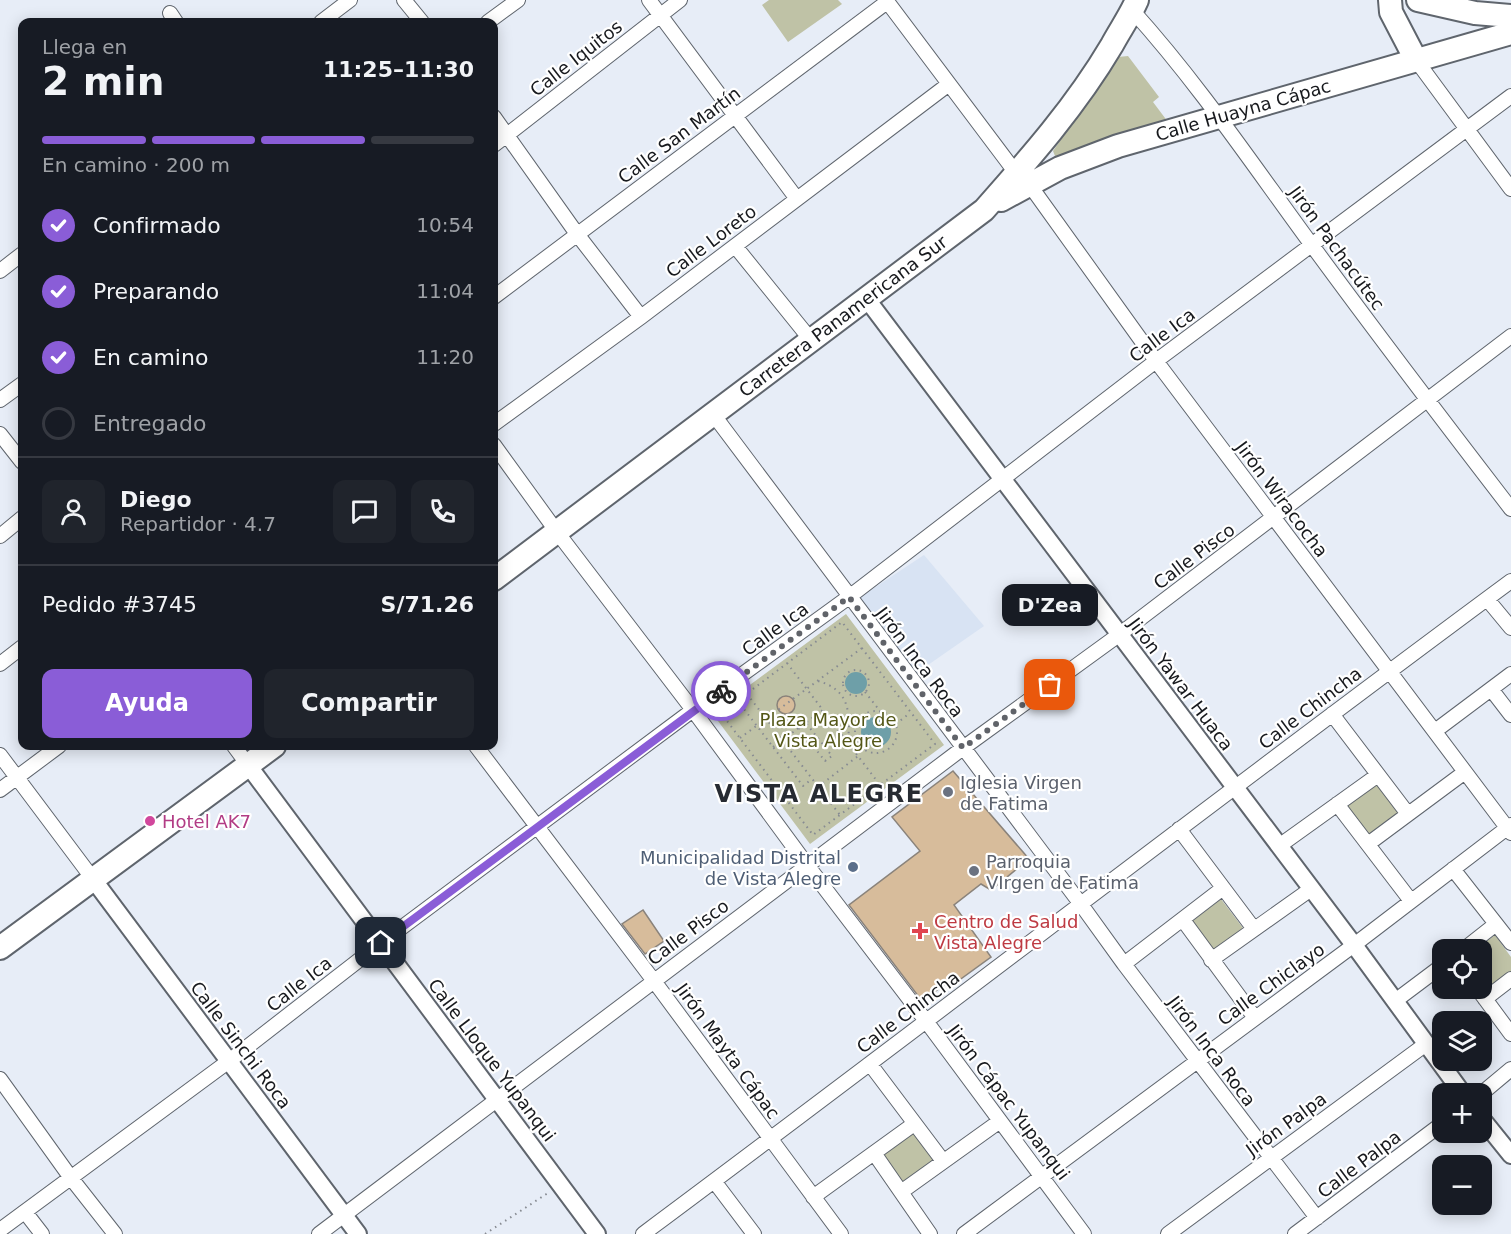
<!DOCTYPE html>
<html lang="es">
<head>
<meta charset="utf-8">
<style>
  :root { --surface:#171b24; --page:#20242c; --text:#f1f3f6; --muted:#9ea1a6; --line:#363941; --accent:#8a5dd7 }
  body { margin:0; font-family:"DejaVu Sans",sans-serif; background:var(--page); color:var(--text); height:100vh; display:flex; flex-direction:column; font-size:22px; white-space:nowrap }
  * { box-sizing:border-box; margin:0 }
  p { font-size:20px; color:var(--muted) }
  .icon { flex:none; width:33px; height:33px; fill:none; stroke:currentColor; stroke-width:2; stroke-linecap:round; stroke-linejoin:round }
  .map { position:relative; flex:1; overflow:hidden }
  .sheet { position:absolute; left:18px; top:18px; width:480px; height:732px; display:flex; flex-direction:column; background:var(--surface); border-radius:12px; box-shadow:0 3px 15px #0003 }
  .sheet>* { flex:none }
  .fabs { position:absolute; left:1432px; top:939px; display:grid; gap:12px }
  .fabs a { display:grid; place-items:center; width:60px; height:60px; border-radius:12px; background:var(--surface); box-shadow:0 3px 15px #0003; font-size:30px }
  .pin { position:absolute; display:grid; place-items:center; width:51px; height:51px; color:#fff; margin:-26px; border-radius:12px; box-shadow:0 3px 9px #0006 }
  .courier { position:absolute; display:grid; place-items:center; width:60px; height:60px; margin:-30px; border:4px solid #8a5dd7; border-radius:50%; background:#fff; color:#222; box-shadow:0 2px 8px #0007 }
  .bubble { position:absolute; height:42px; border-radius:12px; background:var(--surface); box-shadow:0 3px 15px #0003; font-size:20px; font-weight:600; line-height:42px; text-align:center }
  .summary em { font-style:normal; font-weight:600 }
  .summary div { display:flex; flex-direction:column-reverse }
  .summary { display:flex; align-items:center; justify-content:space-between; height:102px; padding:0 24px }
  h1 { font-size:39px; font-weight:600; line-height:45px }
  .bar { display:grid; grid-template-columns:repeat(4,1fr); gap:9px 6px; align-content:center; height:72px; padding:0 24px }
  .bar i { height:8px; border-radius:4px; background:var(--line) }
  .bar .active { background:var(--accent) }
  .bar p { grid-column:span 4 }
  .line { display:flex; align-items:center; gap:15px; padding:0 24px; border-top:2px solid var(--line) }
  .line div { flex:1 }
  .round { display:grid; place-items:center; flex:none; width:63px; height:63px; border-radius:12px; background:var(--page) }
  ol { padding:0 24px; list-style:none }
  li { display:flex; align-items:center; gap:18px; height:66px }
  li p { margin-inline-start:auto }
  li .icon { padding:6px; border-radius:50%; background:var(--accent); color:#fff; stroke-width:4 }
  li:last-child { color:var(--muted) }
  li i { width:33px; height:33px; border:3px solid var(--line); border-radius:50% }
  .button { display:flex; gap:12px; margin-top:auto; padding:12px 24px }
  .button a { flex:1; height:69px; border-radius:12px; background:var(--accent); color:#fff; font-size:24px; font-weight:600; line-height:69px; text-align:center }
  .button a+a { background:var(--page); color:var(--text) }
  .map>svg:first-child { display:block }
</style>
</head>
<body>
<div class="map">
<svg width="1511" height="1234" viewBox="0 0 1511 1234">
  <rect width="100%" height="100%" fill="#e7edf7"/>
  <path fill="#d8e3f3" d="M924 555 984 626 915 674 859 598Z"/>
  <path fill="#bfc2a6" d="M769 0H838L842 4 788 42 762 5Z
    M1128 56 1159 97 1153 102 1168 122 1061 156H1055L1053 151 1118 57Z
    M846 614 944 745 810 844 712 713Z
    M1377 781 1401 813 1367 836 1344 806Z
    M1221 899 1243 928 1213 951 1191 922Z
    M1495 935 1511 957V973L1486 991 1482 987V950H1475Z
    M913 1130 934 1160 903 1183 881 1153Z"/>
  <path fill="#6e9fa8" d="M845 683a11 11 0 1 1 22 0a11 11 0 1 1-22 0Z
    M861 732a15 15 0 1 1 30 0a15 15 0 1 1-30 0Z"/>
  <path fill="#d7bc9b" stroke="#8a837b" stroke-width="1.5" d="M777 705a9 9 0 1 1 18 0a9 9 0 1 1-18 0Z
    M953 771 1029 859 991 890 981 884 954 905 991 957 958 981 955 977 922 1001 849 905 920 851 892 817Z
    M643 910 664 941 645 954 622 924Z"/>
  <g fill="none" stroke-linecap="round" stroke-linejoin="round">
    <g stroke="#5f656d" stroke-width="16">
      <path id="minor" d="M404 0 422 22
        M649 0 797 199
        M886 0 1016 173
        M1132 10C1198 83 1253 165 1311 244 1377 334 1444 422 1511 509
        M170 13 176 22
        M321 22 350 0
        M488 22 518 0
        M1416 60 1511 189
        M494 117 577 234 641 317
        M494 145 680 0
        M1029 184 1156 361 1511 833
        M735 246 811 340
        M0 271 22 254
        M494 297 887 2
        M0 400 22 384
        M713 414 1080 903 1124 964 1317 1218
        M494 424 641 317 949 84
        M0 434 22 462
        M494 445 557 532 693 710 807 865 926 1021 1084 1234
        M0 536 22 518
        M1487 599 1511 628
        M0 664 22 647
        M1491 689 1511 715
        M1332 714 1408 814
        M1435 731 1511 674
        M234 746 248 765
        M476 746 654 981 841 1234
        M0 755 93 879
        M0 790 59 746
        M1337 804 1411 901
        M1179 829 1254 929
        M1368 844 1465 772
        M1279 846 1378 775
        M1453 869 1511 943
        M1183 920 1255 1018
        M1463 950 1496 924
        M1211 960 1311 889
        M1124 964 1223 888
        M1477 988 1511 1034
        M1485 999 1511 979
        M1395 1001 1443 965
        M870 1064 943 1161
        M0 1079 71 1178 115 1234
        M1481 1094 1511 1069
        M874 1153 930 1234
        M714 1181 754 1234
        M901 1192 1000 1121
        M813 1197 914 1124
        M25 1212 42 1234
        M0 1230 229 1061 381 943 693 710 849 597 1156 361 1511 96
        M319 1234 963 748 1120 634 1511 336
        M643 1234C933 1018 1220 796 1511 581
        M964 1234 1354 945 1511 825
        M1168 1234 1426 1044
        M1295 1234 1443 1123"/>
    </g>
    <g stroke="#5f656d" stroke-width="20">
      <path id="tertiary" d="M866 298 1354 945 1463 1094
        M248 765 597 1234
        M93 879 358 1234
        M1482 1119 1511 1155"/>
    </g>
    <g stroke="#5f656d" stroke-width="26">
      <path id="trunk" d="M1390 0 1391 12 1416 60
        M1418 0 1475 13 1511 16
        M1001 200 1060 168 1118 146 1511 33
        M494 579 984 210C1030 158 1076 106 1112 45 1120 30 1130 16 1137 0
        M0 948 274 746"/>
    </g>
    <path stroke="#878b92" stroke-width="2" stroke-dasharray="1.5 4.5" stroke-linecap="butt" d="M787 663 880 785
      M843 683a13 13 0 1 1 26 0a13 13 0 1 1-26 0Z
      M818 681C851 690 850 714 848 743
      M865 692 880 711
      M747 694 840 815
      M737 700 803 786 812 779
      M855 732a21 21 0 1 1 42 0a21 21 0 1 1-42 0Z
      M713 712 721 713 842 622 935 744 813 835 721 713
      M896 724 910 713
      M799 728 825 761 832 756 806 723
      M740 738 862 648
      M773 747 823 710
      M818 787 858 756
      M485 1234 548 1193"/>
    <use href="#minor" stroke="#fff" stroke-width="14"/>
    <use href="#tertiary" stroke="#fff" stroke-width="16"/>
    <use href="#trunk" stroke="#fff" stroke-width="22"/>
  </g>
  <g fill="none" stroke-linecap="round" stroke-linejoin="round">
    <path stroke="#606369" stroke-width="6" stroke-dasharray="0 10.8" d="M721 691 849 597 963 748 1050 685"/>
    <path stroke="#8a5dd7" stroke-width="8" d="M381 943 721 691"/>
  </g>
  <g fill="#6b7280" stroke="#fff" stroke-width="2">
    <circle cx="948" cy="792" r="6"/>
    <circle cx="974" cy="871" r="6"/>
  </g>
  <circle fill="#d1479c" stroke="#fff" stroke-width="2" cx="150" cy="821" r="6"/>
  <circle fill="#5c6f8a" stroke="#fff" stroke-width="2" cx="853" cy="867" r="6"/>
  <path fill="#e0444e" stroke="#fff" stroke-width="2" d="M917 922h6v6h6v6h-6v6h-6v-6h-6v-6h6z"/>
  <g text-anchor="middle" dominant-baseline="central" stroke-width="4.5" stroke-linejoin="round" paint-order="stroke">
    <g font-size="18" fill="#17191d" stroke="#fff">
      <text transform="translate(576 58) rotate(-38)">Calle Iquitos</text>
      <text transform="translate(1243 110) rotate(-16)">Calle Huayna Cápac</text>
      <text transform="translate(679 135) rotate(-37)">Calle San Martín</text>
      <text transform="translate(711 241) rotate(-37)">Calle Loreto</text>
      <text transform="translate(1337 248) rotate(54)">Jirón Pachacútec</text>
      <text transform="translate(843 316) rotate(-37)">Carretera Panamericana Sur</text>
      <text transform="translate(1162 335) rotate(-37)">Calle Ica</text>
      <text transform="translate(1282 499) rotate(53)">Jirón Wiracocha</text>
      <text transform="translate(1194 556) rotate(-37)">Calle Pisco</text>
      <text transform="translate(775 629) rotate(-36)">Calle Ica</text>
      <text transform="translate(920 662) rotate(53)">Jirón Inca Roca</text>
      <text transform="translate(1181 684) rotate(53)">Jirón Yawar Huaca</text>
      <text transform="translate(1310 708) rotate(-37)">Calle Chincha</text>
      <text transform="translate(688 932) rotate(-37)">Calle Pisco</text>
      <text transform="translate(299 984) rotate(-38)">Calle Ica</text>
      <text transform="translate(1271 984) rotate(-36)">Calle Chiclayo</text>
      <text transform="translate(908 1012) rotate(-37)">Calle Chincha</text>
      <text transform="translate(241 1045) rotate(53)">Calle Sinchi Roca</text>
      <text transform="translate(728 1051) rotate(54)">Jirón Mayta Cápac</text>
      <text transform="translate(1212 1051) rotate(53)">Jirón Inca Roca</text>
      <text transform="translate(492 1060) rotate(53)">Calle Lloque Yupanqui</text>
      <text transform="translate(1009 1102) rotate(53)">Jirón Cápac Yupanqui</text>
      <text transform="translate(1286 1124) rotate(-36)">Jirón Palpa</text>
      <text transform="translate(1359 1164) rotate(-37)">Calle Palpa</text>
    </g>
    <g font-size="18" fill="#545717" stroke="#fff">
      <text x="828" y="719">Plaza Mayor de<tspan x="828" dy="21">Vista Alegre</tspan></text>
    </g>
    <g font-size="18" fill="#5b616d" stroke="#fff" text-anchor="start">
      <text x="960" y="782">Iglesia Virgen<tspan x="960" dy="21">de Fatima</tspan></text>
      <text x="986" y="861">Parroquia<tspan x="986" dy="21">VIrgen de Fatima</tspan></text>
    </g>
    <g font-size="18" fill="#b23c85" stroke="#fff" text-anchor="start">
      <text x="162" y="821">Hotel AK7</text>
    </g>
    <g font-size="18" fill="#4e5e75" stroke="#fff" text-anchor="end">
      <text x="841" y="857">Municipalidad Distrital<tspan x="841" dy="21">de Vista Alegre</tspan></text>
    </g>
    <g font-size="18" fill="#be3a42" stroke="#fff" text-anchor="start">
      <text x="934" y="921">Centro de Salud<tspan x="934" dy="21">Vista Alegre</tspan></text>
    </g>
    <g font-size="24" font-weight="bold" letter-spacing="1.5" fill="#272b32" stroke="#fff">
      <text x="819" y="794">VISTA ALEGRE</text>
    </g>
  </g>
</svg>
<div class="fabs">
<a><svg class="icon" aria-label="locate" viewBox="0 0 24 24"><circle cx="12" cy="12" r="6"/><path d="M12 2v4M12 18v4M2 12h4M18 12h4"/></svg></a>
<a><svg class="icon" aria-label="layers" viewBox="0 0 24 24"><path d="M12 4l9 5-9 5-9-5zM3 14l9 5 9-5"/></svg></a>
<a>+</a>
<a>−</a>
</div>
<div class="pin" style="left:1050px;top:685px;background:#ea580c"><svg class="icon" aria-label="bag" viewBox="0 0 24 24"><path d="M5 8h14l-1 12H6zM9 8a3 3 0 0 1 6 0"/></svg></div>
<div class="pin" style="left:381px;top:943px;background:#1f2937"><svg class="icon" aria-label="home" viewBox="0 0 24 24"><path d="M3 11l9-7 9 7M6 9v11h12V9"/></svg></div>
<div class="courier" style="left:721px;top:691px"><svg class="icon" aria-label="bike" viewBox="0 0 24 24"><circle cx="6" cy="16" r="4"/><circle cx="18" cy="16" r="4"/><path d="M6 16l4-8h5l3 8M10 8l3 8H6M13 5h3"/></svg></div>
<div class="bubble" style="left:1002px;top:584px;width:96px">D'Zea</div>
<section class="sheet">
<div class="summary"><div><h1>2 min</h1><p>Llega en</p></div><em>11:25–11:30</em></div>
<div class="bar"><i class="active"></i><i class="active"></i><i class="active"></i><i></i><p>En camino · 200 m</p></div>
<ol>
<li><svg class="icon" aria-label="check" viewBox="0 0 24 24"><path d="M5 12l5 5 9-10"/></svg>Confirmado<p>10:54</p></li>
<li><svg class="icon" aria-label="check" viewBox="0 0 24 24"><path d="M5 12l5 5 9-10"/></svg>Preparando<p>11:04</p></li>
<li><svg class="icon" aria-label="check" viewBox="0 0 24 24"><path d="M5 12l5 5 9-10"/></svg>En camino<p>11:20</p></li>
<li><i></i>Entregado</li>
</ol>
<div class="line" style="height:108px"><a class="round"><svg class="icon" aria-label="person" viewBox="0 0 24 24"><circle cx="12" cy="8" r="4"/><path d="M4 21q1-7 8-7t8 7"/></svg></a><div><b>Diego</b><p>Repartidor · 4.7</p></div><a class="round"><svg class="icon" aria-label="chat" viewBox="0 0 24 24"><path d="M4 5h16v11H9l-5 4z"/></svg></a><a class="round"><svg class="icon" aria-label="phone" viewBox="0 0 24 24"><path d="M5 4h4l2 5-3 2q2 4 5 5l2-3 5 2v4C11 20 4 13 5 4z"/></svg></a></div>
<div class="line" style="height:78px"><div>Pedido #3745</div><b>S/71.26</b></div>
<div class="button"><a>Ayuda</a><a>Compartir</a></div>
</section>
</div>
</body>
</html>
